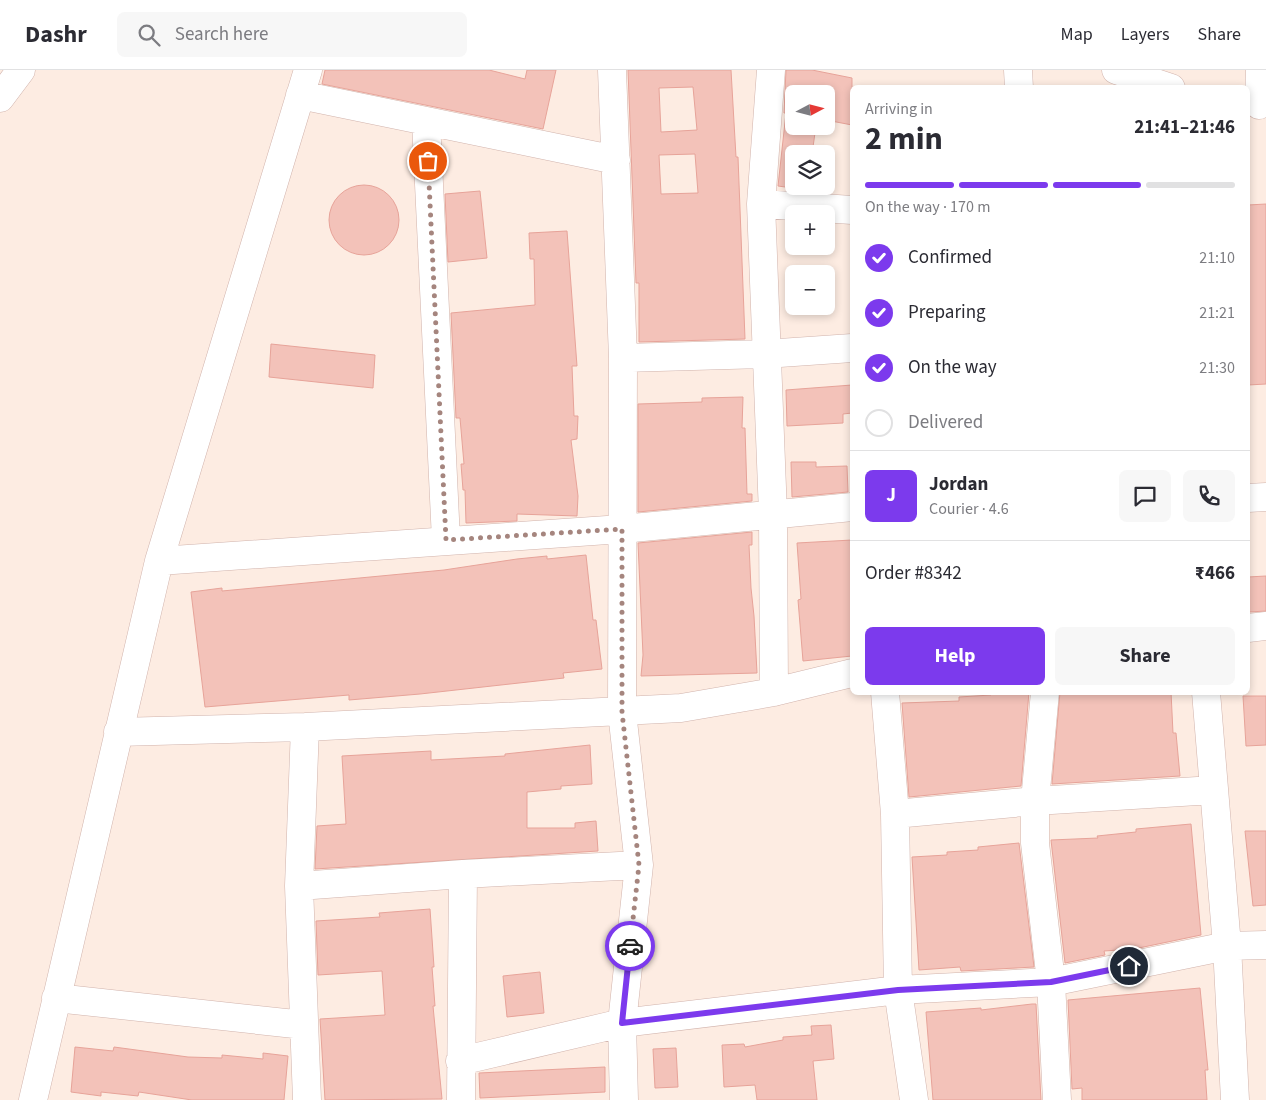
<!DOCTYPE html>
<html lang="en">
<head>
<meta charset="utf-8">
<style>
  :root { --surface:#fff; --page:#f7f7f7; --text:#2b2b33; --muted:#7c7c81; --line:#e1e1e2; --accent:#7c3aed }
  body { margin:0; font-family:"Source Sans 3",sans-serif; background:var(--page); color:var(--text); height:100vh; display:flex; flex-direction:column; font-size:19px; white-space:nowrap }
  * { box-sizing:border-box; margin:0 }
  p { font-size:16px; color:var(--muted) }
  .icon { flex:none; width:28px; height:28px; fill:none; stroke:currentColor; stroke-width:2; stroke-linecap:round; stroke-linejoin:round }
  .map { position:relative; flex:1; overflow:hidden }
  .side { position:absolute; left:850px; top:15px; width:400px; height:610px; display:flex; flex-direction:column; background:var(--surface); border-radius:8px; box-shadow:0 2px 8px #0003 }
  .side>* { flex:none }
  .needle { width:32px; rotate:83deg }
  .controls { position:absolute; left:785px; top:15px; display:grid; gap:10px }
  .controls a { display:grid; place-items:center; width:50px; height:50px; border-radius:8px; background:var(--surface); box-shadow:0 2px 8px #0003; font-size:25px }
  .pin { position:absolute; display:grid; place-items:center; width:42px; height:42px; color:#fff; margin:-21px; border:2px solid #fff; border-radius:50%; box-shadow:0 1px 5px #0007 }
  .courier { position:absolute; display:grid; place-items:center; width:50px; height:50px; margin:-25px; border:4px solid #7c3aed; border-radius:50%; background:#fff; color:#222; box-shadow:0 1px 6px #0007 }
  .summary em { font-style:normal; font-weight:700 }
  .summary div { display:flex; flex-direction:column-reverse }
  .summary { display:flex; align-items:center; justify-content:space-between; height:85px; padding:0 15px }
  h1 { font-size:32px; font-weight:700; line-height:38px }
  .bar { display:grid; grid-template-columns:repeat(4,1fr); gap:8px 5px; align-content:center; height:60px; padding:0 15px }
  .bar i { height:6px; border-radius:4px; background:var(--line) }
  .bar .on { background:var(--accent) }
  .bar p { grid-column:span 4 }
  .line { display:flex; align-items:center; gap:12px; padding:0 15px; border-top:1px solid var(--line) }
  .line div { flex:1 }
  .round { display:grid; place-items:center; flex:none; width:52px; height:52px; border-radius:8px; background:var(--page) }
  ol { padding:0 15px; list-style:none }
  li { display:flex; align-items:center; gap:15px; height:55px }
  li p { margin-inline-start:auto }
  li .icon { padding:5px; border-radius:50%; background:var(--accent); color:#fff; stroke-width:4 }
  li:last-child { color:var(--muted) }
  li i { width:28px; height:28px; border:2px solid var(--line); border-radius:50% }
  .primary-button { display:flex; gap:10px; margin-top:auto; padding:10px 15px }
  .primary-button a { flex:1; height:58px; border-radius:8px; background:var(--accent); color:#fff; font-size:20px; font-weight:700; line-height:58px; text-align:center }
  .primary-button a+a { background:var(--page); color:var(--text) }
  header { display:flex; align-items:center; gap:30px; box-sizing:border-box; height:70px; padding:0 25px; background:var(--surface); border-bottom:1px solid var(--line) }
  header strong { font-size:24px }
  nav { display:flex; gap:28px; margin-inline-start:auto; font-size:18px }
  .search { width:350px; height:45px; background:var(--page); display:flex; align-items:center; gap:12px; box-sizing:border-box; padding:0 18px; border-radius:8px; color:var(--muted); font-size:19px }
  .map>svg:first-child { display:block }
</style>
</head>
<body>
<header>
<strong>Dashr</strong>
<div class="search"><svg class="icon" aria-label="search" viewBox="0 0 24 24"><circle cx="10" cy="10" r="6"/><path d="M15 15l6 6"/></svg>Search here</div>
<nav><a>Map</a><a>Layers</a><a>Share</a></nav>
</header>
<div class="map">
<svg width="1266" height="1030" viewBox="0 0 1266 1030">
  <rect width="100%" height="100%" fill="#fdece2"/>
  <path fill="#f3c2b9" stroke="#e7a399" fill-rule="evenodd" d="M325 0H489L525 9 527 0H556L543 59 322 14Z
    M628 0H731L736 87H738L745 269 639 272V213H636ZM693 17 697 60 661 62 659 18ZM695 84 698 123 661 124 659 85Z
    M786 0H812L852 8V55L826 50V24H794V56H816L812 84H794V116H807V120L778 116 786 43H784Z
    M329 150a35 35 0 1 1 70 0a35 35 0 1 1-70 0Z
    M480 121 487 188 448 192 445 124Z
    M1266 134V314L1248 315V135Z
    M567 161 577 296H572L574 346H578L577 369 571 370 578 426 577 446 517 444V451L466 453 465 420H463L461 394H464L460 348H456L451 243 535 235 534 189H530L529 163Z
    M271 274 375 285 373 318 269 307Z
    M852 315V343L843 344V353L787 356 786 320Z
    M743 327 742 358H745L747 424H752V431L638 442V334L702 332V328Z
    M791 392H816V397L847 396 848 422 792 427Z
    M752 462V475H749L751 518 754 546 757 603 641 606 643 585 638 473Z
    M852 470V586L803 591 798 530 801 529 797 473Z
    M586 485 593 550H596L602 599 563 603 564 608 420 624 349 630V625L205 637 191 522 222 518V521L444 500 517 489 547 486V489Z
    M1266 506V541L1249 542 1248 507Z
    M991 622H1029L1021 716 909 727 902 633 959 631V627L991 625Z
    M1060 622H1171L1173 663H1176L1180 706 1052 714Z
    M1243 626H1266V675L1246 676Z
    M590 675 592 714 561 716V719L527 722V758H575V753L596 751 598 781 315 799 317 756 346 754 342 686 431 681V690L505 686V684Z
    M1191 754 1201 865 1134 879 1104 881 1105 885 1065 893 1051 770 1098 768 1097 766 1136 762V759Z
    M1245 761H1266V835L1253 836Z
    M1019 773 1034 897 961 901 960 897 919 900 912 787 947 785V782L978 780V777Z
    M430 839 434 897H432L435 936H433L442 1029 325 1030 320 949 385 945 382 901 318 905 316 851 380 847 379 843Z
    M540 902 544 943 507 947 503 906Z
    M1200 918 1208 1000H1205L1207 1030H1082V1018L1072 1019 1068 930Z
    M1032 934H1036L1041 1030H933L926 942 981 938V940Z
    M831 955 834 989 813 991 817 1030H757L755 1015 724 1017 722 975 744 974 745 977 783 970V967L812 965 811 956Z
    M75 977 113 981 114 977 188 987 222 988V985L263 989V983L288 986 284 1030H192L139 1022 138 1026 101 1022V1026L71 1022Z
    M676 978 678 1017 655 1018 653 979Z
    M605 997V1022L480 1028 479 1003Z"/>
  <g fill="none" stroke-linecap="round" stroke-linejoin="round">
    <g stroke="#d1b3ac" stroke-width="29">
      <path id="minor" d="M612 0 623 288 622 642 639 795 622 953 624 1030
        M771 0 761 134 773 444 774 622
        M1018 0 1019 18
        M1116 0 1171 18
        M300 25 616 90
        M0 28 21 0
        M1259 35 1260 0
        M426 51 446 470
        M761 134 852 140
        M623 288 765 284 852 278
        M1248 428 1266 427
        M159 491 622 459 852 437
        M1248 558 1266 556
        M885 622 895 744 898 920 914 1030
        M1045 622 1035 731V773L1051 912 1057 1030
        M1206 622 1227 876 1235 1030
        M305 657 299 816 307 1030
        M118 662 305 657 681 638 774 622 852 603
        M895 744 1035 731 1214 720
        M299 816 463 804 639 795
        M56 928 304 955
        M460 991 622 953 898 920 1051 912 1227 876 1266 875
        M33 1030 159 491 308 0
        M461 1030 463 804"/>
    </g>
    <use href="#minor" stroke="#fff" stroke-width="28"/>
  </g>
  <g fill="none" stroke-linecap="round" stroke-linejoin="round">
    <path stroke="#a5857e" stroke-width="5" stroke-dasharray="0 9" d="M428 91 446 470 622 459V642L639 795 630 876"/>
    <path stroke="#7c3aed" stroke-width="6" d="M630 876 622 953 898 920 1051 912 1129 896"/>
  </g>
</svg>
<div class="controls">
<a><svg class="needle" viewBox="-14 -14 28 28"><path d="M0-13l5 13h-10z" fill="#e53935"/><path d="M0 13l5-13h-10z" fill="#7c7c81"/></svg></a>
<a><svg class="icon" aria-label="layers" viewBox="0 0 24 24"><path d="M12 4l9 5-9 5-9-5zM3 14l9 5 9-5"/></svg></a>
<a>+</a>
<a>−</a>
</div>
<div class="pin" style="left:428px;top:91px;background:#ea580c"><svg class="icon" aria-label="bag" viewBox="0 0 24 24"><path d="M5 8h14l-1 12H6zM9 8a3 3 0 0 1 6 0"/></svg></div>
<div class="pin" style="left:1129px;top:896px;background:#1f2937"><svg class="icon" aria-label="home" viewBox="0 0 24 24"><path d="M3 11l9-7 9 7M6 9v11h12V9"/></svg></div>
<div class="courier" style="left:630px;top:876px"><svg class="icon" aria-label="car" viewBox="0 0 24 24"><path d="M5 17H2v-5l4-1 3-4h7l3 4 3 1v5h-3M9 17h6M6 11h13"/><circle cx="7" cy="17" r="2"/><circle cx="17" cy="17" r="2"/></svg></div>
<section class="side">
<div class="summary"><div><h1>2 min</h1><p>Arriving in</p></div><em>21:41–21:46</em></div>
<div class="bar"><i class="on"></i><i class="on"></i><i class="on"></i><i></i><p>On the way · 170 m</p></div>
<ol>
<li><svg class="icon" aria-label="check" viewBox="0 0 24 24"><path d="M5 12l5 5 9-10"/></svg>Confirmed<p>21:10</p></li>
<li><svg class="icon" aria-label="check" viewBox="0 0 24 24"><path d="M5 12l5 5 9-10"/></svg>Preparing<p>21:21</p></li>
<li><svg class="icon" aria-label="check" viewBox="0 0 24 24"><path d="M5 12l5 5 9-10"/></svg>On the way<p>21:30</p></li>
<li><i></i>Delivered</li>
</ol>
<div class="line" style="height:90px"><b class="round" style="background:var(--accent);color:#fff">J</b><div><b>Jordan</b><p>Courier · 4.6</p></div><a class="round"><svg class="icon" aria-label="chat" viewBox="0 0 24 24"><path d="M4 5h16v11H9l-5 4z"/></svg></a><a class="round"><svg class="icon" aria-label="phone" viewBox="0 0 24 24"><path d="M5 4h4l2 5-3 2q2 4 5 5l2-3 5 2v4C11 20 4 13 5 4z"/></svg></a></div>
<div class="line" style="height:65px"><div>Order #8342</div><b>₹466</b></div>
<div class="primary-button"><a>Help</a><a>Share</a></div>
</section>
</div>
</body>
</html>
